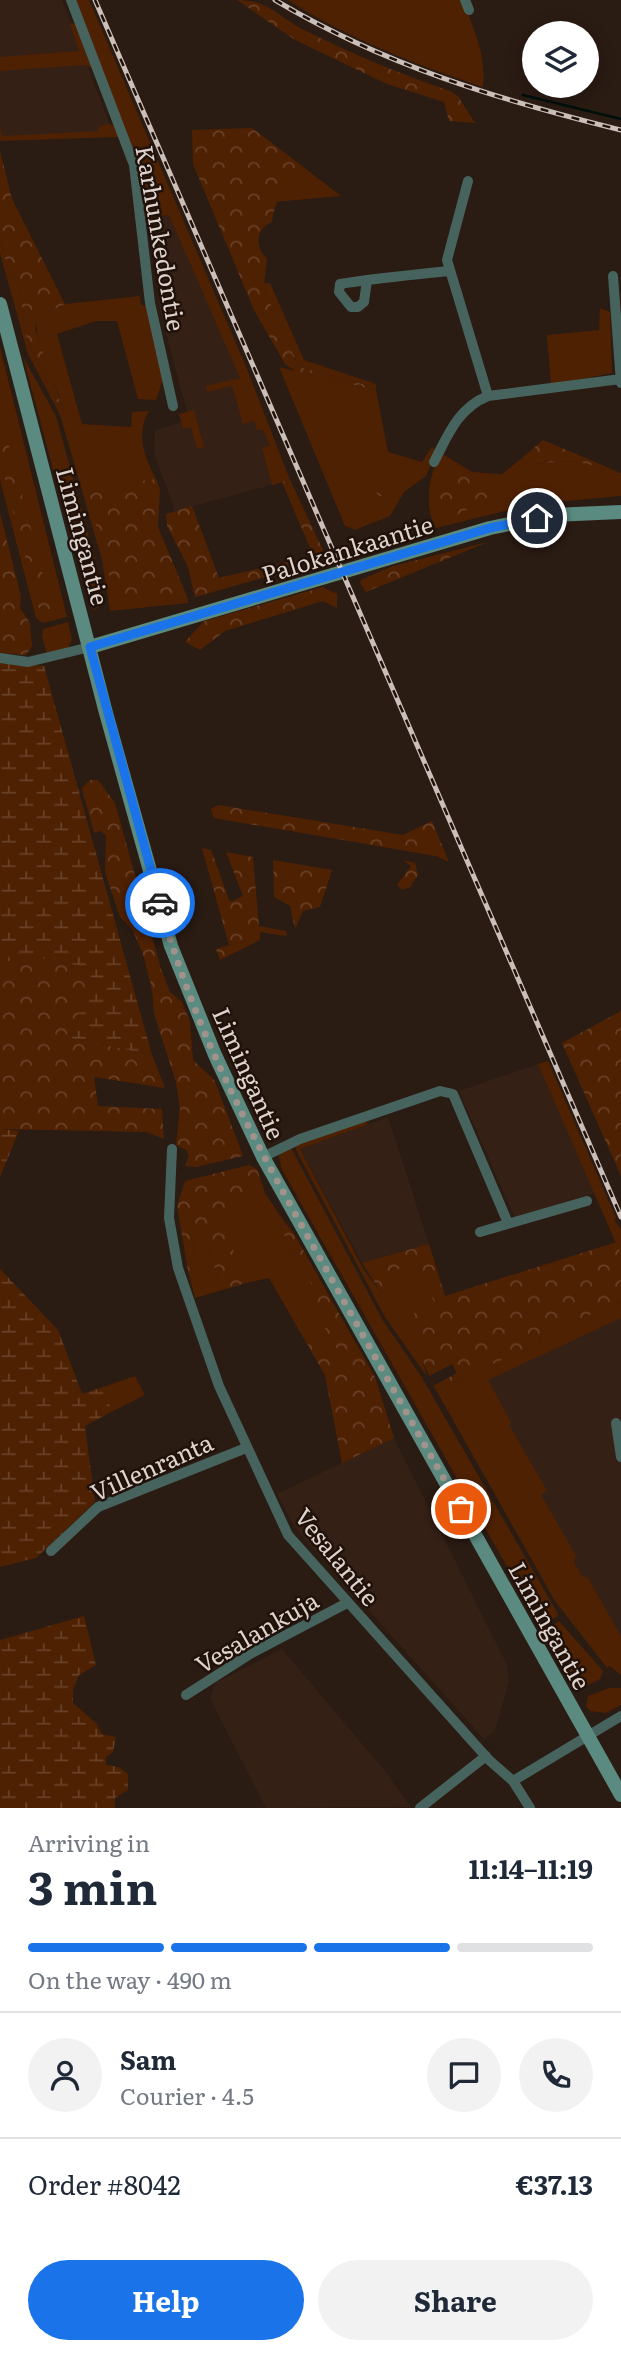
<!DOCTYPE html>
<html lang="en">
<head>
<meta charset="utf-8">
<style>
  :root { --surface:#fff; --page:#f2f2f3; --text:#1f2937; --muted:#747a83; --line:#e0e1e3; --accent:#1a73e8 }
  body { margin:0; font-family:Literata,serif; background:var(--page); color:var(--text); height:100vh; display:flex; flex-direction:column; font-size:26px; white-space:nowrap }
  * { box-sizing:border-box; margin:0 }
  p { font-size:23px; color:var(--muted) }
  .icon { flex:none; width:38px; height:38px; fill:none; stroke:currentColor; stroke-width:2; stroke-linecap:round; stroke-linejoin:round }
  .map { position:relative; height:1808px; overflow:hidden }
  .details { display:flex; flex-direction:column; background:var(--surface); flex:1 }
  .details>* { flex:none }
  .fabs { position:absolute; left:522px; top:21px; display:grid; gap:14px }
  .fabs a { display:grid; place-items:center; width:77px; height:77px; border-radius:50%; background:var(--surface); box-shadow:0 4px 18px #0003; font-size:35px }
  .pin { position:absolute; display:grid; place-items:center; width:60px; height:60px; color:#fff; margin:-30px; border:4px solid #fff; border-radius:50%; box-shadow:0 2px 7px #0007 }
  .courier { position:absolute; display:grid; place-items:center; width:70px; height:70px; margin:-35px; border:5px solid #1a73e8; border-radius:50%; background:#fff; color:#222; box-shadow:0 2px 9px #0007 }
  .summary em { font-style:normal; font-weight:700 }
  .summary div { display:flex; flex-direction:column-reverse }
  .summary { display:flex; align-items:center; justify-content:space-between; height:119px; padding:0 28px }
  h1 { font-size:46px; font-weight:700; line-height:52px }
  .bar { display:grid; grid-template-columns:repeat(4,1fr); gap:10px 7px; align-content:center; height:84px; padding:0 28px }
  .bar i { height:9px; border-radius:5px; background:var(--line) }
  .bar .selected { background:var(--accent) }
  .bar p { grid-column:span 4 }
  .line { display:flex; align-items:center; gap:18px; padding:0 28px; border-top:2px solid var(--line) }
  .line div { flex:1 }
  .round { display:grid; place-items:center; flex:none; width:74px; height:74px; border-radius:37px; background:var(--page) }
  .button { display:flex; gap:14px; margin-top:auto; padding:14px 28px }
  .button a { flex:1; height:80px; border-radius:42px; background:var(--accent); color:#fff; font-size:28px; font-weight:700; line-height:80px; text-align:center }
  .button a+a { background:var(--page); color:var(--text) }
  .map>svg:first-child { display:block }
</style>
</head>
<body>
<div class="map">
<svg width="621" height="1808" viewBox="0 0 621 1808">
  <defs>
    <pattern id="forest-crowns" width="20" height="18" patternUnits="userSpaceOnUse" patternTransform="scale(1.75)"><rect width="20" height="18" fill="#4f2103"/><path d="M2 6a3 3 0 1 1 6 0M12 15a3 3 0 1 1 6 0" fill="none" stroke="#684027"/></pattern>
    <pattern id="wetland-marsh" width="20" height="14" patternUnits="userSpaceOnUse" patternTransform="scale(1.75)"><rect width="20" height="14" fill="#4f2103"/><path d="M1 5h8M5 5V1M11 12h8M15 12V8" fill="none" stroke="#684027"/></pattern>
  </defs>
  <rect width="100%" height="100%" fill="#2a1b13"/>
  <path fill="#352015" d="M0 0H62L114 135 0 141Z
    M169 215 286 481 175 511 154 453 155 430 189 420 160 310 149 218Z
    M538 1064 595 1193 515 1218 459 1091Z
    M388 1117 429 1244 362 1263 300 1149Z
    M621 1308V1648L461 1382Z
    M394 1438 507 1665 509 1681 495 1731 484 1739 296 1529 277 1494Z
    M282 1649 385 1771 411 1807 266 1808 210 1699 215 1683Z"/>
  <path fill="#4f2103" d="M76 0H89L247 369 290 480 272 485 262 448 270 445 263 430H257L254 421 243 424 232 386 207 392 206 386 240 378 169 215 145 218 138 163Z
    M288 0H463C473 28 487 56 483 87 415 64 349 39 288 0Z
    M72 23 76 25 92 68 85 65 0 71V57L79 51 70 24Z
    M108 124 116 126 118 137 0 141V127L2 136 99 131V126Z
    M302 166 341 196 274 202 283 191 304 177Z
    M0 239 8 270 19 283 26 338 65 419C61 390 32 343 37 317L65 304 140 296 141 305 146 306 163 379 156 400 138 399 117 321H96L57 334 82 424 131 427 132 412 149 411C135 434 145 458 156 479L86 489 164 601 188 599V603L110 611 102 560 60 415 28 354 0 253Z
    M270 283 304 360 376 384 366 385 299 367 264 289Z
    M600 308 610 312 612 373 551 385 547 335 599 330Z
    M0 347 67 617 43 623 36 618 0 480Z
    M23 357 56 416 95 559 86 560 83 545H79L63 506Z
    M279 367 376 390 388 452 422 462 432 447 437 451 426 476 404 492 390 516 355 530 345 526Z
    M194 410 204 447 197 449 191 427 183 429 179 414Z
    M441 453 472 472 502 474 522 458 529 464 574 461 621 473V496L533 504 436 528C423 506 429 474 441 453Z
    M96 564 103 604 94 610 85 568Z
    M68 622 72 639 68 649 47 654 42 636 43 629Z
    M548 1061 616 1218 614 1220 621 1229V1255L538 1064Z
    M364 1121 369 1124 300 1149 364 1270 382 1294 397 1270 421 1260 420 1276 436 1303 421 1357 427 1377 385 1317 296 1150 295 1145Z
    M291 1148 382 1319 421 1376 558 1614 557 1617 545 1622 541 1606 537 1608 513 1577 281 1168 279 1155Z
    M265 1193 286 1224 279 1226 314 1289 327 1331 362 1381 359 1387 319 1346 307 1344 269 1278 246 1283 223 1226 229 1212Z
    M199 1234 207 1244 222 1290 195 1298 188 1271 192 1274C198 1259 188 1250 199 1234Z
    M621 1302V1318L488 1380 511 1422 509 1425 547 1491 541 1495 576 1556 574 1563 582 1576 588 1578 621 1636V1675L610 1666 607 1668 555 1601 436 1390 539 1343 540 1335Z
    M135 1376 145 1395 113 1411 103 1395V1387Z
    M559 1621 603 1671 600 1679 584 1687 573 1683 549 1628Z
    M609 1688H621V1705L606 1713 590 1711 586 1706 588 1696Z"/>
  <path fill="url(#forest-crowns)" d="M237 0C270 0 277 17 304 30 352 54 400 74 450 91L458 96 475 123 449 121 444 102 387 84 295 40Z
    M252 128 302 166 305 177C284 190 275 197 272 222 255 229 255 247 267 259L264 283H270L264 289 299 367 366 385 376 384V390L295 371 285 364 254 310 193 164 192 130Z
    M0 151 12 199 65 304 37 317 35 329 69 427 26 338 19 283 8 270 0 239Z
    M543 440 621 473 574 461 529 464 522 458Z
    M0 442 9 445 52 609 42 611 38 607 0 460Z
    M463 470 473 483H498L496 492 463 512 440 522 435 494 456 472Z
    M156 479 160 489 158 527 188 599 164 601 115 597 86 488Z
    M290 480 323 550 316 562 282 482Z
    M391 483 398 490 387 497 379 496 372 488Z
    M192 506 219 578 295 560 299 564 298 568 195 597 188 567 167 526 166 514Z
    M0 513 21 596 20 608 30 623 32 646 26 655 0 653Z
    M488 542 366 592 360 583 361 580 393 566Z
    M323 587 337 594V608L323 601 225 631 200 650 185 642 204 621Z
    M90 780H98L115 803 161 969 170 992 182 1002 190 1022 193 1060 215 1081 243 1156 196 1167 185 1166 189 1156 186 1150 176 1145 180 1109 176 1082 154 1014 152 990 143 954 132 929 120 917 105 872 106 836 101 831 94 833 82 788Z
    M218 805 403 835 432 821 449 862 436 856 214 818 211 809Z
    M202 848 211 850 230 902 243 896 226 852 253 857 259 926 286 931 287 936 260 932V940L220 960 216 949 229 945Z
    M273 860 332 870 320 907 303 911 295 929 290 906 274 897Z
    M403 860 415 863 418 875 410 887 402 890 397 885 411 866Z
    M31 956 90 968 91 981 71 1038 152 1055 165 1088 94 1077 98 1106 162 1109 164 1139 147 1132 0 1129V963Z
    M621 1011V1176L562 1043Z
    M249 1165 257 1169 265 1193 229 1213 224 1226 246 1283 222 1290 207 1244 199 1235C187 1250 199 1259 192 1274L188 1271 177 1206 185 1181Z
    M286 1224 293 1232 375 1377 394 1438 342 1463 325 1375 307 1344 319 1346 359 1387 362 1381 335 1346 310 1301 314 1289 279 1226Z
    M617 1242 621 1255V1302L540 1335 539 1343 436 1390 433 1386 457 1373 452 1364 429 1376 421 1357 414 1313 435 1303 420 1276 421 1260 397 1270 382 1294 362 1263 429 1244 445 1296Z"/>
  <path fill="url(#wetland-marsh)" d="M0 662 44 666 152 1055 71 1038 91 981 90 968 31 956 0 963Z
    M0 1129 19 1131 0 1177Z
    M0 1269 58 1330 82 1394 103 1387 104 1395 113 1411 85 1426 95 1502 36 1558 0 1567Z
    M84 1616 96 1665 79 1675 73 1690V1703L97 1724 102 1734 116 1737 113 1752 106 1757V1765L119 1767 128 1774V1790L115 1798V1808H0V1640Z"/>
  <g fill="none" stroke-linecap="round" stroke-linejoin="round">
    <path stroke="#000f0b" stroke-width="2.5" d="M523 95 621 119"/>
    <path stroke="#46635d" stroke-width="10" d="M71 0 134 165 150 303 173 406
      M465 0 469 10
      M468 181 447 260 488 396
      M613 276 621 383
      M367 280 364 302 358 307H351L339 292 340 284C376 278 413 275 449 271
      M434 462C448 435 458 408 488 396L621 379
      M0 658 28 662 90 647
      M172 1149 169 1218 178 1268 219 1386 288 1535 489 1760 513 1781 530 1808
      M263 1157 300 1139 440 1091 453 1094 508 1223
      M480 1232 587 1201
      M616 1423 621 1457
      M51 1551 98 1507 246 1448
      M186 1695 250 1654 347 1603
      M513 1781 621 1716
      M420 1808 486 1756"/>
    <path stroke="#5a8a80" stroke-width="14" d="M0 304 106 713 171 946 215 1055 263 1157 621 1795
      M90 647 490 528 553 515 621 512"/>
    <g stroke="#cbbfb9" stroke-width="5">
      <path id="rail" d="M95 0 621 1217
        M275 0C384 65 499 100 621 130"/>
    </g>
    <use href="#rail" stroke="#20120a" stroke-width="2.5" stroke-dasharray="8" stroke-linecap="butt"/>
  </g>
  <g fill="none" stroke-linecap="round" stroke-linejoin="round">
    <path stroke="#9f938c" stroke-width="7" stroke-dasharray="0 12.6" d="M160 903C193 1030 257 1146 321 1260 367 1343 414 1426 461 1509"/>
    <path stroke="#1a73e8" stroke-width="9" d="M160 903 90 647 490 528 537 518"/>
  </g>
  <g text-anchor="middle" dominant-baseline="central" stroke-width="5" stroke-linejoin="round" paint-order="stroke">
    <g font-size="24" fill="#ded3cd" stroke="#20120a">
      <text transform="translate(162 238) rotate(80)">Karhunkedontie</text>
      <text transform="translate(84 536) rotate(75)">Limingantie</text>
      <text transform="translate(347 548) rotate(-17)">Palokankaantie</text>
      <text transform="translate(250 1073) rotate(66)">Limingantie</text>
      <text transform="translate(151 1466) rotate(-24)">Villenranta</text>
      <text transform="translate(338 1556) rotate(51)">Vesalantie</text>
      <text transform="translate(551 1625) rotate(61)">Limingantie</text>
      <text transform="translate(256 1631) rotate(-30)">Vesalankuja</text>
    </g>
  </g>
</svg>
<div class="fabs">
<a><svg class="icon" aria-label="layers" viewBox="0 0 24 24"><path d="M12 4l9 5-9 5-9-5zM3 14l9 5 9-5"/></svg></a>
</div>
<div class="pin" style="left:461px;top:1509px;background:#ea580c"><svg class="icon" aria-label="bag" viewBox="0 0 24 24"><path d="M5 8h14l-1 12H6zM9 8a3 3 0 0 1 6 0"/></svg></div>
<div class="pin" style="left:537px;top:518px;background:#1f2937"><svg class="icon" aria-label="home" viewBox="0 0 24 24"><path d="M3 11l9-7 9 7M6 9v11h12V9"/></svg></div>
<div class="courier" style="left:160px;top:903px"><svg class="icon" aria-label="car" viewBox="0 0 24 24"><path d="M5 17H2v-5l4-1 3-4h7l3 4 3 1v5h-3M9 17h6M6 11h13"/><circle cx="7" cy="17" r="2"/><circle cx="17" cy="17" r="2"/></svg></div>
</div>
<section class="details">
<div class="summary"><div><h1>3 min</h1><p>Arriving in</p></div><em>11:14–11:19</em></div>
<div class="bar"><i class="selected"></i><i class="selected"></i><i class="selected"></i><i></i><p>On the way · 490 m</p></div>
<div class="line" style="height:126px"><a class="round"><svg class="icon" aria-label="person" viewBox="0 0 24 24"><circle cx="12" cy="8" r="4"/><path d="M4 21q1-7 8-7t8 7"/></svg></a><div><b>Sam</b><p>Courier · 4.5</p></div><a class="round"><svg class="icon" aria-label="chat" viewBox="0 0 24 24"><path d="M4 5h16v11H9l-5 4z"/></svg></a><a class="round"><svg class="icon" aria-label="phone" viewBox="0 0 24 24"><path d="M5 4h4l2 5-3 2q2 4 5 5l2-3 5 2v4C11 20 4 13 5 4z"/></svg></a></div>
<div class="line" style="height:91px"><div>Order #8042</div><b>€37.13</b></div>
<div class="button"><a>Help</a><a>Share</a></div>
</section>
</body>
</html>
